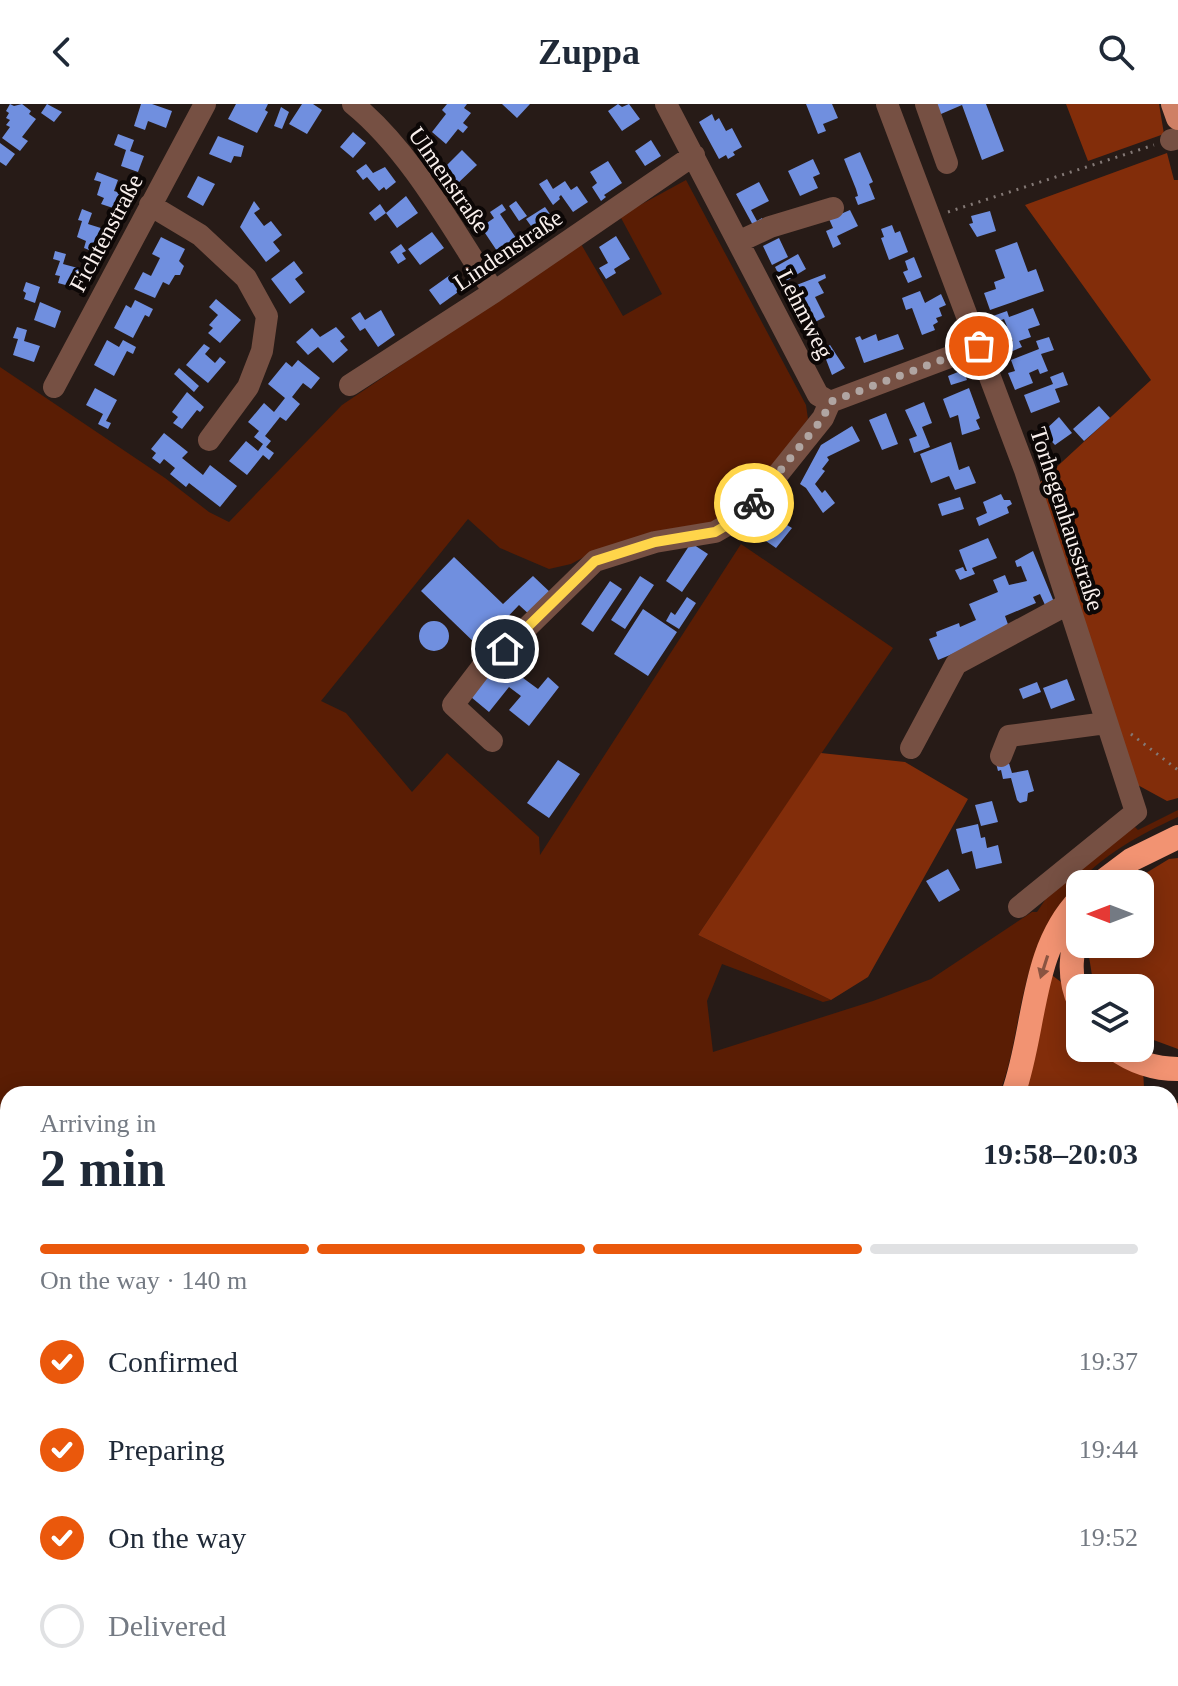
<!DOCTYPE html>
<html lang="en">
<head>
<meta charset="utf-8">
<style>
  :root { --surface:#fff; --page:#f6f6f7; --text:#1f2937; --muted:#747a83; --line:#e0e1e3; --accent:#ea580c }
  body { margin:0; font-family:"Times New Roman",serif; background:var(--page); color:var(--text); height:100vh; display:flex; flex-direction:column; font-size:30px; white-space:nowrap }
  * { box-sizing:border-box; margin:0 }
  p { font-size:26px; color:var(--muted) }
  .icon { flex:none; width:44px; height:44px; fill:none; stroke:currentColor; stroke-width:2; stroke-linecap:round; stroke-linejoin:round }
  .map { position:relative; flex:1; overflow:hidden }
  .sheet { position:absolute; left:0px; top:982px; width:1178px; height:600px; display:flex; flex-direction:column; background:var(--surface); border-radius:24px 24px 0 0; box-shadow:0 4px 20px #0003 }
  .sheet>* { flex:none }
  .needle { width:52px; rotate:270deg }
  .fabs { position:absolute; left:1066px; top:766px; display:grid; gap:16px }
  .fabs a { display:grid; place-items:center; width:88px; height:88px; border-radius:16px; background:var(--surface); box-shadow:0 4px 20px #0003; font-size:40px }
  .pin { position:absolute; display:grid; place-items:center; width:68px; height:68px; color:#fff; margin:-34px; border:4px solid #fff; border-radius:50%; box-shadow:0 2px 8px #0007 }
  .courier { position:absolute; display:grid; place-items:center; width:80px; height:80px; margin:-40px; border:6px solid #ffd54a; border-radius:50%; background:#fff; color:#222; box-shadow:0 2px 10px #0007 }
  .summary em { font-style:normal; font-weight:700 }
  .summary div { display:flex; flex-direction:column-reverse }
  .summary { display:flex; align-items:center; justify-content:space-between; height:136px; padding:0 40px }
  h1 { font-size:52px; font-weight:700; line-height:60px }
  .bar { display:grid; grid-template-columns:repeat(4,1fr); gap:12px 8px; align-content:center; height:96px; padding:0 40px }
  .bar i { height:10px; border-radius:6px; background:var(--line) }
  .bar .on { background:var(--accent) }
  .bar p { grid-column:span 4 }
  ol { padding:0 40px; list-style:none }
  li { display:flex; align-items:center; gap:24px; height:88px }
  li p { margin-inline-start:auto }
  li .icon { padding:8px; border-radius:50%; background:var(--accent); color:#fff; stroke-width:4 }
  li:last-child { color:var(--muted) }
  li i { width:44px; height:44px; border:4px solid var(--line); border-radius:50% }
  header { display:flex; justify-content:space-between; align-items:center; height:104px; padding:0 40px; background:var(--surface); font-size:36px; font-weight:700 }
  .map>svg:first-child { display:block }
</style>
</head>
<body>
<header><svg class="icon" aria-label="back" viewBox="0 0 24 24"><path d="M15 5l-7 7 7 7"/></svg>Zuppa<svg class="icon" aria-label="search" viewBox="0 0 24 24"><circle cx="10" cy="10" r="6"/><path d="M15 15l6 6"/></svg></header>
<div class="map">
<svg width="1178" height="1582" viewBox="0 0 1178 1582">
  <rect width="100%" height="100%" fill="#271b17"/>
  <path fill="#5a1d04" d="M686 76 806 301 808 315 742 402 715 422 597 446 571 460 549 465 500 444 468 415 321 597 346 609 412 688 447 649 539 733 540 751 741 440 893 544 698 831 831 896 823 898 722 860 707 897 713 948 873 897 931 875 1032 808H1037L1047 793 1132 720 1138 726 1178 706V713C1094 751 1049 791 1025 883 1016 918 1013 956 999 990H8V1334L0 1335V263L165 374 209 408 229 418 342 301 581 140 623 212 662 190 620 112Z"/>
  <path fill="#822d0a" d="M1066 0H1159L1164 30 1088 57Z
    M1167 49 1174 76H1178V694L1167 697 1134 679 1037 381 1151 276 1025 101Z
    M821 649 905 658 968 695 868 873 831 896 698 831Z
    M1178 754V945L1140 931V884H1094L1087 840H1140V780H1128L1169 755Z
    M1053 872 1069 884 1080 913V944H1106L1143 965 1144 984 1126 990H1024L1045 873Z
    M1178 1233V1325L1170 1327V1235Z"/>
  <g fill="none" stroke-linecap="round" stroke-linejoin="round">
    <path stroke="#9b4525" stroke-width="4" d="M0 1435 8 1433
      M735 1574 748 1582"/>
  </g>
  <path fill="#708fdf" d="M10 0 14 2 22 0 31 7 29 10 36 15 22 33 28 37 20 47 2 34 10 23 6 21 10 16 6 14 9 9 6 7Z
    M47 0 62 8 54 18 41 9Z
    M141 0H152L172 7 166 24 148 17 145 26 134 22Z
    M236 0H268L265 6 268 8 257 29 228 15Z
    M302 0H313L322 6 307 30 289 20Z
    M447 0H467L464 4 471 9 463 19 468 23 463 29 458 25 446 40 432 28 446 10 442 6Z
    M502 0H530L517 14Z
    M618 0 622 3 629 0 640 15 622 27 608 7Z
    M806 0H832L838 14 823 20 826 27 818 30Z
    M930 0H986L1004 47 982 56 962 1 941 10Z
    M281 3 289 8 282 25 274 22Z
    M712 10 715 17 719 14 726 27 732 24 742 43 733 48 735 51 728 55 726 51 719 55 699 18Z
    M353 28 366 39 353 54 340 43Z
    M118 30 134 36 130 47 144 52 138 68 121 62 126 46 114 41Z
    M218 32 244 42 241 53 234 52 231 59 209 50Z
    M651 36 661 52 645 62 635 47Z
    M0 39 15 50 6 62 0 58Z
    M462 46 477 61 457 80 443 65Z
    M860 48 873 78 869 80 875 95 858 101 855 93 858 92 856 85 844 55Z
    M813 55 820 70 813 73 818 84 800 92 788 67Z
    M608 57 622 79 604 91 606 93 601 97 592 83 597 79 590 68Z
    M366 60 373 69 385 63 396 78 386 86 384 83 379 87 367 73 363 76 356 67Z
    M97 68 118 76 114 87 124 90 119 106 101 100 104 94 97 91 101 78 94 76Z
    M198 72 215 80 203 102 187 93Z
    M547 75 553 85 565 77 571 86 577 82 588 98 573 108 561 91 559 93 560 95 553 101 539 80Z
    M759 78 769 97 751 106 757 117 762 114 765 120 755 125 736 90Z
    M406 92 418 109 397 124 386 109 375 117 369 109 380 100 386 109Z
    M254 97 260 105 254 109 264 122 271 117 282 131 273 138 280 147 266 158 240 123Z
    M516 97 527 112 519 117 509 102Z
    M502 100 506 106 500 110 518 137 525 133 528 139 517 147 513 141 499 150 481 123 494 114 490 108Z
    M545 103 557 120 541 130 539 127 536 129 526 115Z
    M82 105 92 109 88 120 104 125 94 148 84 144 86 137 77 133 82 117 78 116Z
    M850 106 858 122 837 132 841 140 833 144 826 127 833 124 829 115Z
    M990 107 996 127 977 133 969 120 973 119 971 112Z
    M892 121 895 129 900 127 908 148 889 156 881 134 884 133 881 125Z
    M432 128 444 144 420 161 408 145Z
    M616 132 630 155 614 165 616 169 606 175 599 164 608 159 599 143Z
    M161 133 185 145 179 157 184 162 180 171H175L169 181 163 178 155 194 134 185 143 168 151 172 160 154 152 150Z
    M779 134 788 153 772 161 763 142Z
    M1017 138 1028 168 1036 165 1044 187 990 206 984 189 996 185 994 178 1005 174 995 146Z
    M401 140 406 147 402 149 406 155 398 160 390 148Z
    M55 147 66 150 63 160 89 167 84 186 58 179 60 172 55 171 60 157 53 155Z
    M798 150 806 165 783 179 775 163Z
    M914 153 922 173 908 179 903 168 908 166 905 157Z
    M294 157 303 169 295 175 305 188 290 200 271 175Z
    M825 170 826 174 818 178 824 189 815 193 825 213 805 223 791 196 798 192 794 182Z
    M450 171 461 186 440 201 429 186Z
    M26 178 40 183 35 199 24 195 26 189 23 187Z
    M920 187 925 199 941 190 946 201 939 204 942 212 936 214 938 218 933 221 935 226 922 231 912 204 906 206 902 194Z
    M216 195 241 216 220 239 208 229 213 224 209 221 218 211 209 203Z
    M135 196 153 205 149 213 145 211 133 234 114 224 126 201 131 204Z
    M40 198 61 207 55 224 34 216Z
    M1033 204 1040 221 1028 225 1031 233 1019 237 1022 243 1008 249 1004 241 1013 237 1004 215 996 218 993 212 1007 207 1009 213Z
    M381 206 395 231 378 243 365 224 360 227 351 214 360 208 365 216Z
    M17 223 27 226 24 237 40 242 34 258 13 251 18 235 13 234Z
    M336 223 345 233 340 237 348 246 333 259 318 243 308 251 296 238 312 224 320 233Z
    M876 230 878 237 898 230 904 245 864 259 855 234 860 232 862 236Z
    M1049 233 1054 246 1041 250 1048 267 1040 270 1038 265 1029 269 1033 279 1015 286 1008 269 1015 267 1011 256 1039 245 1036 237Z
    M107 236 119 243 123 236 136 243 133 250 127 247 114 272 94 261Z
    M204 240 210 244 205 250 215 259 220 253 226 258 208 279 186 261Z
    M830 241 845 264 832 271 822 245Z
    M298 256 320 274 311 285 303 279 292 293 300 300 286 317 280 313 265 332 271 337 266 343 274 349 269 356 263 351 247 371 229 357 246 337 258 347 263 340 254 333 259 327 248 318 264 299 274 308 285 294 268 280 286 258 292 263Z
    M179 264 199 282 194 288 174 270Z
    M963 266 967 276 951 281 948 272Z
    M1063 268 1068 281 1055 285 1060 298 1031 309 1024 291 1053 280 1050 273Z
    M95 284 117 296 106 317 111 319 108 325 98 320 103 310 86 301Z
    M969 284 980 314 976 316 980 325 962 331 958 311 950 314 943 295Z
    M187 288 204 303 200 308 197 306 182 325 173 319 178 313 172 308Z
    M924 298 932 319 922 323 930 343 914 349 909 335 917 332 905 306Z
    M1099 302 1110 314 1084 337 1073 325Z
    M886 309 898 340 882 346 869 316Z
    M1059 313 1072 329 1055 341 1043 328Z
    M852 322 860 337 827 353 829 356 822 365 825 367 815 380 822 389 825 386 835 399 823 409 806 384 800 380 821 341Z
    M164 329 188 348 182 354 203 371 210 361 237 382 220 403 189 379 186 383 170 370 175 364 164 355 160 360 152 354 156 349 151 345Z
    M951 338 959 366 969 362 976 379 955 386 949 372 931 379 920 350Z
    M1001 390 1004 396H1010L1012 400 1007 403 1009 409 979 422 976 414 987 409 983 398Z
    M960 393 964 405 942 412 938 400Z
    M771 409 788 419 787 421 792 424 776 444 763 435 769 427 770 421 766 417Z
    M988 434 997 454 972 464 975 470 960 476 955 466 963 463 965 467H967L959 446Z
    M691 439 708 450 682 488 666 477Z
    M1033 447 1054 498 1045 501 1040 490 1033 493 1036 499 1005 512 1010 526 938 556 929 535 937 532 936 528 959 519 960 523 976 516 969 500 998 488 993 476 1005 471 1009 481 1027 477 1021 462 1017 463 1015 457Z
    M454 453 503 500 533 472 552 490 531 512 519 501 479 543 421 487Z
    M640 472 654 481 625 525 611 516Z
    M610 477 622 485 593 528 581 520Z
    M687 493 696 499 679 525 666 517 671 508 675 511Z
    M643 505 677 528 648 572 614 550Z
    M419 532a15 15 0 1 1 30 0a15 15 0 1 1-30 0Z
    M500 557 538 585 548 573 559 583 529 622 509 606 521 592 509 583 489 608 471 593Z
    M1067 575 1075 596 1051 605 1043 584Z
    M1037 578 1041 588 1023 595 1019 585Z
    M558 656 580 670 549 714 527 699Z
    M1008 656 1012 669 1028 666 1034 687 1028 689 1027 697 1020 699 1017 696 1011 674 1003 675 1001 666 998 667 996 659Z
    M992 697 998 718 981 722 975 701Z
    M978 720 981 734 985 733 987 744 998 741 1002 759 976 765 972 747 962 750 956 725Z
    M948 765 960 786 939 798 926 777Z
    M1170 1192 1178 1222V1229L1170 1231Z
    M1178 1377V1405L1170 1407V1380Z
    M1178 1490V1558L1170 1560V1492Z
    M8 1532V1574H27V1582H0V1533Z
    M126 1574H170V1582H125Z
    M201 1574H272L271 1582H200Z
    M337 1574H462V1582H337Z"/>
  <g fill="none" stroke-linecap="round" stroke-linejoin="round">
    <path stroke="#847976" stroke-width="3" stroke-dasharray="2 6" stroke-linecap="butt" d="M948 108 1154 41
      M1131 630 1178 666"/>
    <path stroke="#765043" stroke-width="22" d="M353 0C411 47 453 126 494 188
      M666 0 818 291 830 298 979 242
      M887 0 1025 366 1136 708 1019 803
      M926 0 947 59
      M1171 36 1178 34
      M150 101 200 131 246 174 267 212 262 247 248 283 209 336
      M738 138 770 123 833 104
      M350 281 494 188 694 51
      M54 283 205 0
      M492 637 453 601 489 554 505 545 595 457 655 438 715 428 746 410 823 314 830 298
      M911 644 956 560 1068 500
      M1001 652 1009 632 1106 619
      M1170 1334 1178 1332
      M0 1513H8
      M1170 1567 1178 1566
      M36 1574V1582
      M529 1574V1582
      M1059 1574 1061 1582
      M292 1582 293 1574
      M1106 1582 1141 1574"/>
    <path stroke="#cf8065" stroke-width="24" d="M1173 0 1178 14"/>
    <path stroke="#f29372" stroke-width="24" d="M1099 780 1131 756 1178 733
      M1080 818C1071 846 1067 873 1080 900
      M1114 944C1133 958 1155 965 1178 965
      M1013 990C1036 926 1030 846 1080 795
      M1170 1014 1178 1011
      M1170 1043 1178 1040
      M0 1354 8 1352
      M0 1381 8 1380"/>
  </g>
  <defs><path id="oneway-solid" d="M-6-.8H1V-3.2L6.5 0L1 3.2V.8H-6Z" transform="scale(2)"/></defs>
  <use fill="#8a5441" href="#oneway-solid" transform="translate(1044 863) rotate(108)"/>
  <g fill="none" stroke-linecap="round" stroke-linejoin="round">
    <path stroke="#b0a5a2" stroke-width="8" stroke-dasharray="0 14.4" d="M754 399 823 314 830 298 979 242"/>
    <path stroke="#ffd54a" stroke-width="10" d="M505 545 595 457 655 438 715 428 746 410 754 399"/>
  </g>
  <g text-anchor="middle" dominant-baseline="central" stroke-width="8" stroke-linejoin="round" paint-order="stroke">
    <g font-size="24" fill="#f9f0ed" stroke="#0c0706">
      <text transform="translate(449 76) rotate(55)">Ulmenstraße</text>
      <text transform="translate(106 129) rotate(-62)">Fichtenstraße</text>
      <text transform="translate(508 146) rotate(-34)">Lindenstraße</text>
      <text transform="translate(805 210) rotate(63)">Lehmweg</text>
      <text transform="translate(1067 415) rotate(72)">Torhegenhausstraße</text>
    </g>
  </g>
</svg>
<div class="fabs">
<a><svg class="needle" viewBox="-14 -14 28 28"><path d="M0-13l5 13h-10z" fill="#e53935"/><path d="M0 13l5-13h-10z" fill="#747a83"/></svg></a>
<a><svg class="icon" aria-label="layers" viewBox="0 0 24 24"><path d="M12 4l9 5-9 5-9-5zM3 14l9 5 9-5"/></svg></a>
</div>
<div class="pin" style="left:979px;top:242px;background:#ea580c"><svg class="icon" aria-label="bag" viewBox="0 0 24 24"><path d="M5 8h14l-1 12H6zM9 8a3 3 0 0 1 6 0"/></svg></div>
<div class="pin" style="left:505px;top:545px;background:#1f2937"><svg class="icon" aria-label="home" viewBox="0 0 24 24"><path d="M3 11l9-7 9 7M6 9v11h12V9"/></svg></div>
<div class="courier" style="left:754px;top:399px"><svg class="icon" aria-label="bike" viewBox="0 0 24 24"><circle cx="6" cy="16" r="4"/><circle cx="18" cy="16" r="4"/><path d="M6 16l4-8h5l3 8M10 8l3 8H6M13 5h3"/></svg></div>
<section class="sheet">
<div class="summary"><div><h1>2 min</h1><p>Arriving in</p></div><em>19:58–20:03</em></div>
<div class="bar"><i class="on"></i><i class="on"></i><i class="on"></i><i></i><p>On the way · 140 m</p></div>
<ol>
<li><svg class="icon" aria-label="check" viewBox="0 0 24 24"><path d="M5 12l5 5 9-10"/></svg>Confirmed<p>19:37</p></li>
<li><svg class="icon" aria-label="check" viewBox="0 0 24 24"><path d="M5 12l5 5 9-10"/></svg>Preparing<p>19:44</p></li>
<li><svg class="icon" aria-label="check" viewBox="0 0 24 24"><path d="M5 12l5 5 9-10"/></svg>On the way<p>19:52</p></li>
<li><i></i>Delivered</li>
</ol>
</section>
</div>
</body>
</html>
